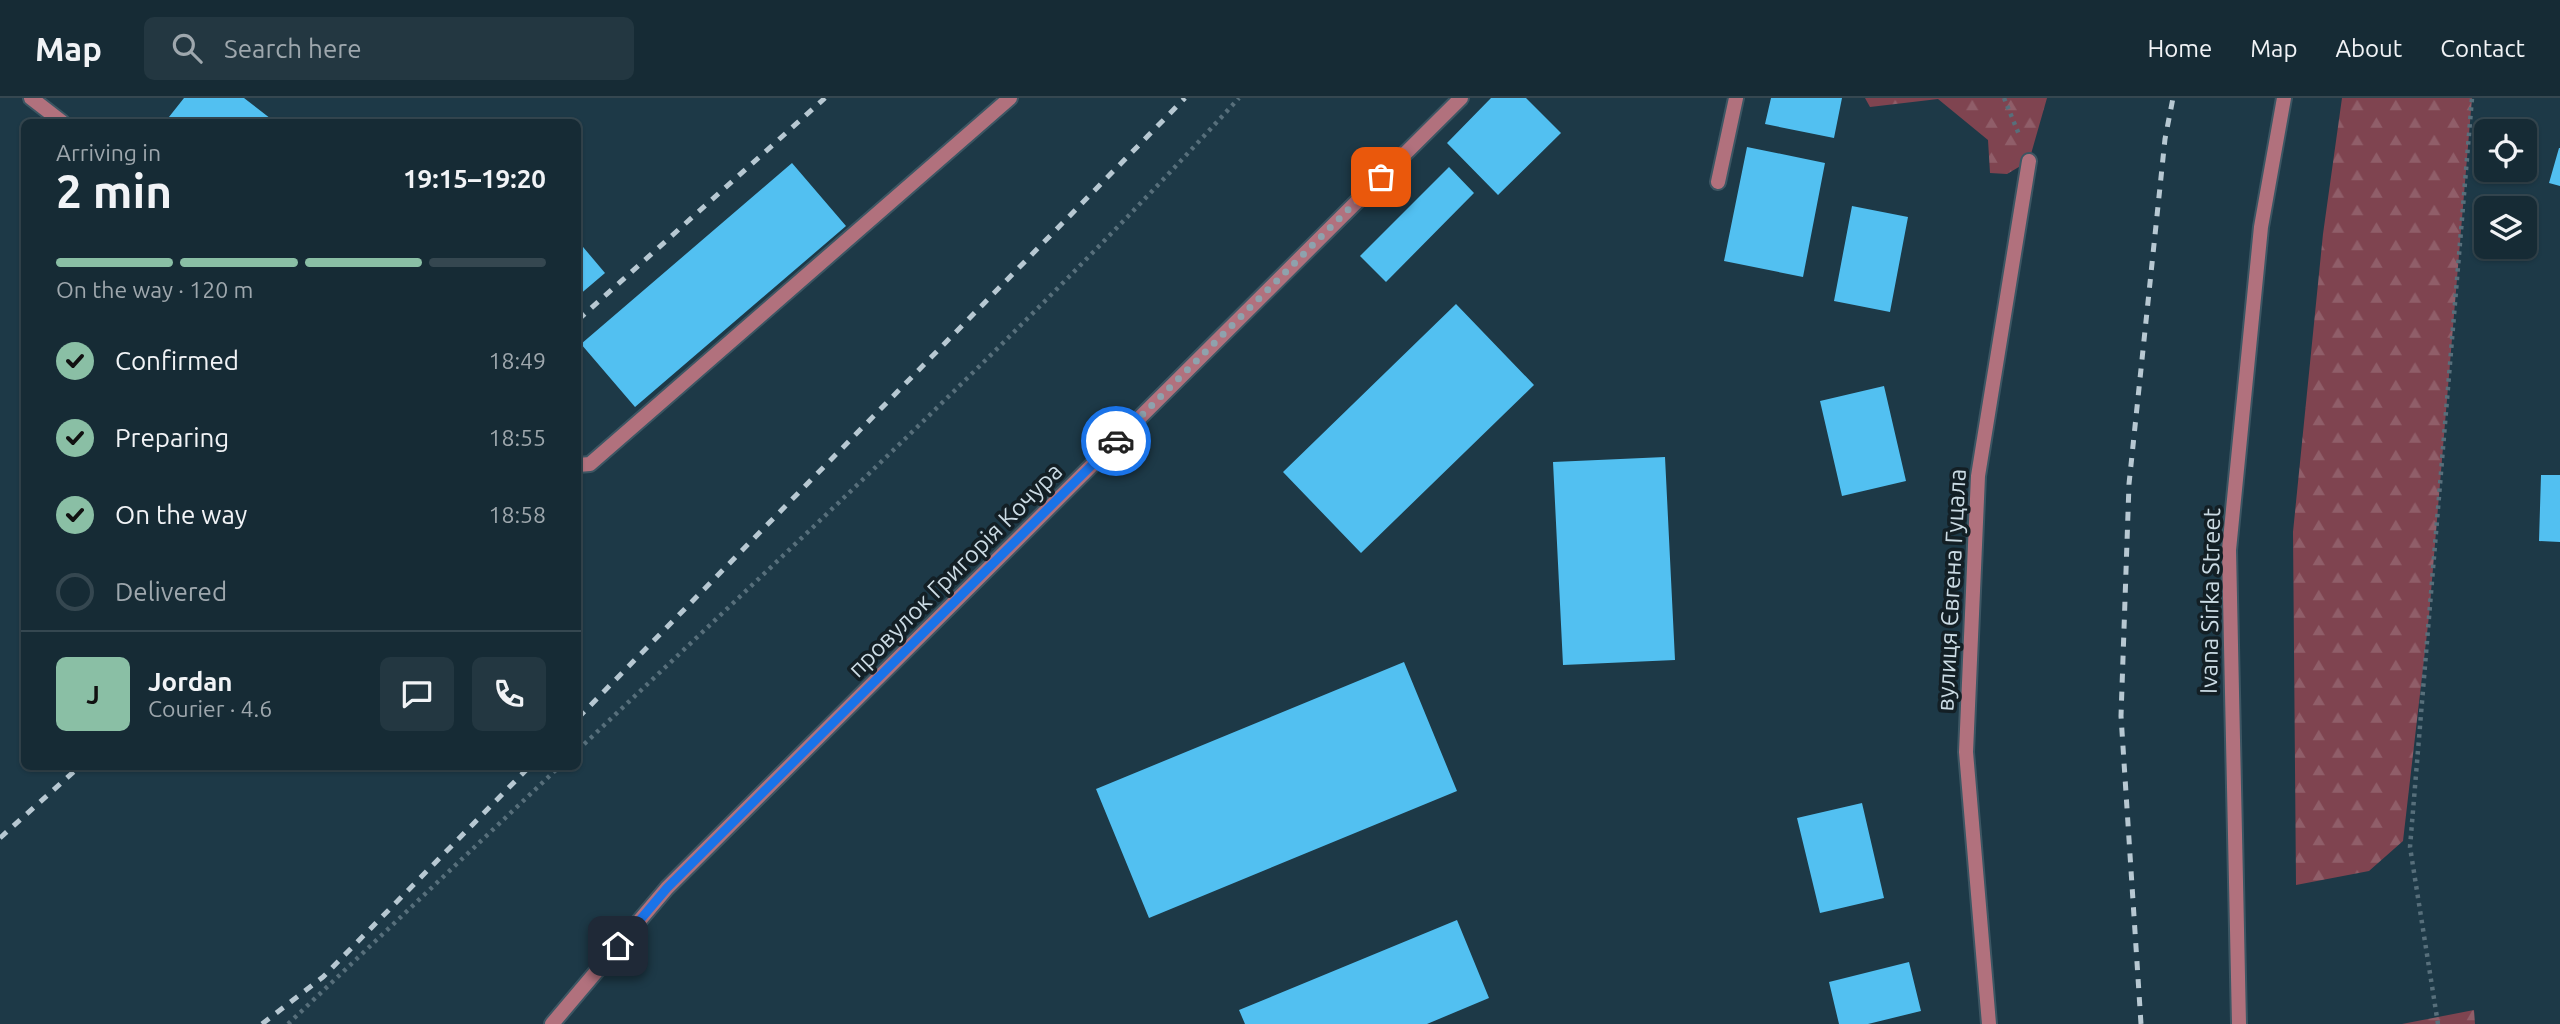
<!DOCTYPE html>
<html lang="en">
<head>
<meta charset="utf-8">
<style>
  :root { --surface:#162b35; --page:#233741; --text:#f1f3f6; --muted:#9ea7ad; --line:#354750; --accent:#8abfa5 }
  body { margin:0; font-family:Ubuntu,sans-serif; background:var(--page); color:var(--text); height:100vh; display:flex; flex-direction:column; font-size:26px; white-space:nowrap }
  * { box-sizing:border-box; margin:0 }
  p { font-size:23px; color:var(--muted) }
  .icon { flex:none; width:38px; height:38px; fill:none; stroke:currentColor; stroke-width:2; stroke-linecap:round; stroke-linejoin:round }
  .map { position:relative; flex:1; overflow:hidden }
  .panel { position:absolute; left:21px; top:21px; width:560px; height:651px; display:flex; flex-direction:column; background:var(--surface); border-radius:10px; box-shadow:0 2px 5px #0004,0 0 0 2px var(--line) }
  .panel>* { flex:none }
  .controls { position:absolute; left:2474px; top:21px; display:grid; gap:14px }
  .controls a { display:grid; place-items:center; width:63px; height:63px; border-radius:10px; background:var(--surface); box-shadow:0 2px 5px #0004,0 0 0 2px var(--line); font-size:35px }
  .pin { position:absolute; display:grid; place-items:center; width:60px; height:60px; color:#fff; margin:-30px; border-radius:14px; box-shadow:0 4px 10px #0006 }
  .courier { position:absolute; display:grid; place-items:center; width:70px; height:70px; margin:-35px; border:5px solid #1a73e8; border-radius:50%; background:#fff; color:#222; box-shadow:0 2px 9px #0007 }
  .head em { font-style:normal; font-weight:600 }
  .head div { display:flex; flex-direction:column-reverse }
  .head { display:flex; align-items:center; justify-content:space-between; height:119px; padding:0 35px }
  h1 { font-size:46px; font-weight:600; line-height:52px }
  .bar { display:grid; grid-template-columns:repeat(4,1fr); gap:10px 7px; align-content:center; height:84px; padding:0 35px }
  .bar i { height:9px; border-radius:5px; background:var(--line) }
  .bar .on { background:var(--accent) }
  .bar p { grid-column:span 4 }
  .line { display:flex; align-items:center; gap:18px; padding:0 35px; border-top:2px solid var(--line) }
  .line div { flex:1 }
  .round { display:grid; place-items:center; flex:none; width:74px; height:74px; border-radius:10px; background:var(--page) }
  ol { padding:0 35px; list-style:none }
  li { display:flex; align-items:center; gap:21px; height:77px }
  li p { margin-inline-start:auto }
  li .icon { padding:7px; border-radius:50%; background:var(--accent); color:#111; stroke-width:4 }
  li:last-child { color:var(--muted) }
  li i { width:38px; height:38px; border:4px solid var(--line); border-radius:50% }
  header { display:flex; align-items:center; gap:42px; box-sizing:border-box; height:98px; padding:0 35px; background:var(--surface); border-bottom:2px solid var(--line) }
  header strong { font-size:33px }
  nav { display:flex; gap:38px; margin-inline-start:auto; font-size:24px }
  .search { width:490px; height:63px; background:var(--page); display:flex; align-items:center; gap:18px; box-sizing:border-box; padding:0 24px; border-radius:10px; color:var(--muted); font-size:26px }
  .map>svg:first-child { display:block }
</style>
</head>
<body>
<header>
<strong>Map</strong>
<div class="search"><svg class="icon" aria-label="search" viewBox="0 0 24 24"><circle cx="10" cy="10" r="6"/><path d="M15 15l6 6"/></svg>Search here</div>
<nav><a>Home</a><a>Map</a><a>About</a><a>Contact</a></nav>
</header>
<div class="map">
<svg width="2560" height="926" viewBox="0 0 2560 926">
  <defs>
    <pattern id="forest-firs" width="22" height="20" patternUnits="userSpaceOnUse" patternTransform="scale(1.75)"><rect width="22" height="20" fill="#7f4450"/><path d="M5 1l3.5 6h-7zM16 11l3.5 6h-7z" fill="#905e69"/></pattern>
  </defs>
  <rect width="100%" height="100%" fill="#1d3947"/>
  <path fill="url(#forest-firs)" d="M1865 0H2047L2029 63 2007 76 1990 75 1988 42 1938 1 1870 9Z
    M2342 0H2472L2429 518 2403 743 2369 773 2296 787 2293 434 2323 136Z
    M2474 912 2475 926H2402Z"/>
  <path fill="#52c0f1" d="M184 0H244L275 24H165Z
    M1491 0H1526L1561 35 1498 97 1447 45Z
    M1771 0H1842L1834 40 1765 26Z
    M1747 49 1825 65 1803 179 1724 163Z
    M2559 50H2560V88L2549 85Z
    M792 65 846 128 635 309 581 246Z
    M1449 69 1474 95 1386 184 1360 158Z
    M1852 108 1908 119 1890 214 1834 203Z
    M578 143 605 175 578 198Z
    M1456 206 1534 287 1361 455 1283 374Z
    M1884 288 1906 383 1842 398 1820 303Z
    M1665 359 1675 562 1563 567 1553 364Z
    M2541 377H2560V444L2539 443Z
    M1404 564 1457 693 1149 820 1096 691Z
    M1862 705 1884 800 1820 815 1797 720Z
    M1457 822 1489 900 1427 926H1245L1239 912Z
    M1909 864 1921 913 1868 926H1839L1829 884Z"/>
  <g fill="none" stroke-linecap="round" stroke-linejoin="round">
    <g stroke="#3c5663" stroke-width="18">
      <path id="street" d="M31 0 62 24
        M1718 84 1736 0
        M578 367 590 366 1010 0
        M552 926 667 790 1461 0
        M1989 926 1966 654 1978 378 2029 63
        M2239 926 2229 452 2261 129 2284 0"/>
    </g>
    <path stroke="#576f7b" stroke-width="4.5" stroke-dasharray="3.5 5" stroke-linecap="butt" d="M2004 0 2020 39
      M578 652C802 439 1030 229 1239 0
      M288 926 560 668
      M2438 926 2410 749 2472 0"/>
    <use href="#street" stroke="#b1717d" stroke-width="14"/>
    <path stroke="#b7c8d2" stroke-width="5" stroke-dasharray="9 9" stroke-linecap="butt" d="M578 222 825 0
      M578 620 1185 0
      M0 740 80 668
      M262 926 323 879 530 668
      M2141 926 2121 618 2129 386 2165 41 2173 0"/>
  </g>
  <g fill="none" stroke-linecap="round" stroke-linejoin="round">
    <path stroke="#8ea2ad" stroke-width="7" stroke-dasharray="0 12.6" d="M1116 343 1381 79"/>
    <path stroke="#1a73e8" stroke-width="9" d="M618 848 667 790 1116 343"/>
  </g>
  <g text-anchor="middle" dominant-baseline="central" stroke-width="7" stroke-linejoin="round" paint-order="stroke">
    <g font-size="24" fill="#cbdbe4" stroke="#131f25">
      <text transform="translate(955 472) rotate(-45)">провулок Григорія Кочура</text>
      <text transform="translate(1951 492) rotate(-87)">вулиця Євгена Гуцала</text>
      <text transform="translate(2210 503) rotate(-89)">Ivana Sirka Street</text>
    </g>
  </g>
</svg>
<div class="controls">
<a><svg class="icon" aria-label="locate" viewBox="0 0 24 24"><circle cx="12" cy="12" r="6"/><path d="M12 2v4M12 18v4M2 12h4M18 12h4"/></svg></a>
<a><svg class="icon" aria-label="layers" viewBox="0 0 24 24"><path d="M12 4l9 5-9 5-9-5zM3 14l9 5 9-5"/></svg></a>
</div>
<div class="pin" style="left:1381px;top:79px;background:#ea580c"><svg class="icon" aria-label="bag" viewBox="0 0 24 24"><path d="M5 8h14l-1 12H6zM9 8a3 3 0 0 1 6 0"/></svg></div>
<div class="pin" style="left:618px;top:848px;background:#1f2937"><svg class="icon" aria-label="home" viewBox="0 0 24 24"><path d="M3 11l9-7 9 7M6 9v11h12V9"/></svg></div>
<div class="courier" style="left:1116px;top:343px"><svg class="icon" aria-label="car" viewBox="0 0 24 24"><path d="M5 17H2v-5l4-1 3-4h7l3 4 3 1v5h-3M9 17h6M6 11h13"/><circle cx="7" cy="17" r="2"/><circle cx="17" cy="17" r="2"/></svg></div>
<section class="panel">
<div class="head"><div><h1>2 min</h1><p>Arriving in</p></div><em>19:15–19:20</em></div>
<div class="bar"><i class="on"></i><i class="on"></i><i class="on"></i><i></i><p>On the way · 120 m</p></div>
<ol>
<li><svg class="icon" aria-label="check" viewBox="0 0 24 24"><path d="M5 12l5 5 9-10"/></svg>Confirmed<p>18:49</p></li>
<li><svg class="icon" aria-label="check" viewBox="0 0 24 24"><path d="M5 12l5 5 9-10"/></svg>Preparing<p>18:55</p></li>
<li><svg class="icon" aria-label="check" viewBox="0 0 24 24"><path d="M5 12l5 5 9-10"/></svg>On the way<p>18:58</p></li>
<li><i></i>Delivered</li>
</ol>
<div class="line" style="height:126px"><b class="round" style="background:var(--accent);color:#111">J</b><div><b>Jordan</b><p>Courier · 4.6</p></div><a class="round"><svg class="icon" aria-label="chat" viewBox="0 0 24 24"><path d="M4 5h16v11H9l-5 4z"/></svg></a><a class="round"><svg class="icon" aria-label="phone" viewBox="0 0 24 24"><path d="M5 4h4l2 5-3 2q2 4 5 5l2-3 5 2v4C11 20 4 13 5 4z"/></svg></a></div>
</section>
</div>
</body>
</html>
